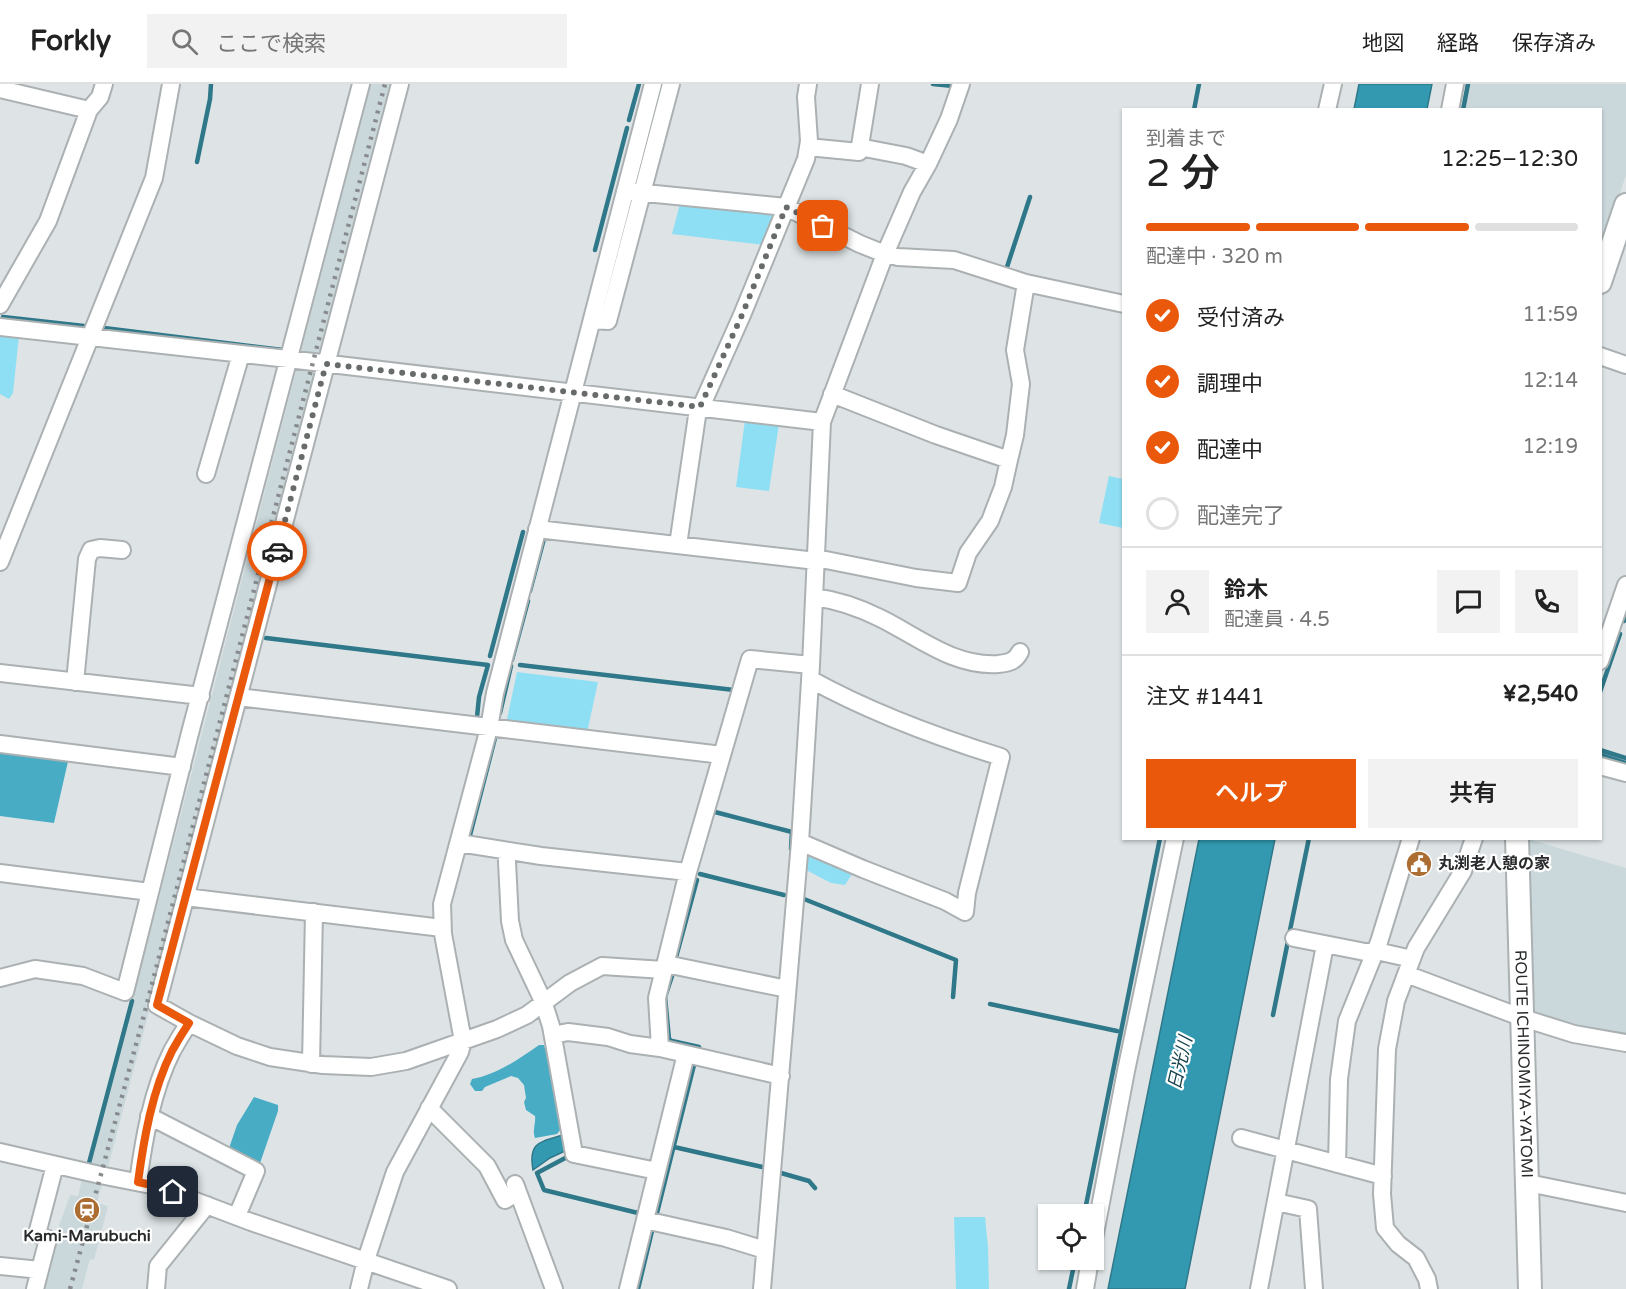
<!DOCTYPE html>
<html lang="ja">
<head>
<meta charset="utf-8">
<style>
  :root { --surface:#fff; --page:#f2f2f2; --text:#222; --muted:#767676; --line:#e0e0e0; --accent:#ea580c }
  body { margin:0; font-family:"Varela Round","Noto Sans JP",sans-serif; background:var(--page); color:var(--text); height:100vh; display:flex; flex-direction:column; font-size:22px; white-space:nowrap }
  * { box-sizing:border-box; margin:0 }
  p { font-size:20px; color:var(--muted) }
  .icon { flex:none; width:33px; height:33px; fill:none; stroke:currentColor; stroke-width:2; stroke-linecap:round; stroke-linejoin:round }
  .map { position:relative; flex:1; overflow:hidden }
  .panel { position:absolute; left:1122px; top:24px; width:480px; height:732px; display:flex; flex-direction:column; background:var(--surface); border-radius:0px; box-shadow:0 2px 4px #0004 }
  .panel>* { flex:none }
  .controls { position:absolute; left:1038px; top:1120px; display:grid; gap:12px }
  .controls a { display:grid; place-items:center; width:66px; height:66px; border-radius:0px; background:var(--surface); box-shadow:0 2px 4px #0004; font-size:30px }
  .pin { position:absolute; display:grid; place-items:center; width:51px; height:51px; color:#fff; margin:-26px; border-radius:12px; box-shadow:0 3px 9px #0006 }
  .courier { position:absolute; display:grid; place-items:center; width:60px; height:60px; margin:-30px; border:4px solid #ea580c; border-radius:50%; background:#fff; color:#222; box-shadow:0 2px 8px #0007 }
  .headline em { font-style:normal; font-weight:600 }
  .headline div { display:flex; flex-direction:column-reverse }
  .headline { display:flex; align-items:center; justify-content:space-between; height:102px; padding:0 24px }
  h1 { font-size:39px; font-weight:600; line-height:45px }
  .bar { display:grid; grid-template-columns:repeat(4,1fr); gap:9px 6px; align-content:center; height:72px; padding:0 24px }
  .bar i { height:8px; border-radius:4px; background:var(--line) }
  .bar .on { background:var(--accent) }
  .bar p { grid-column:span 4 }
  .line { display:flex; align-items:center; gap:15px; padding:0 24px; border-top:2px solid var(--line) }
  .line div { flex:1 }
  .round { display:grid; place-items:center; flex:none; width:63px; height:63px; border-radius:0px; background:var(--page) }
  ol { padding:0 24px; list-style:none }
  li { display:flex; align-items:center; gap:18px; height:66px }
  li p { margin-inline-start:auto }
  li .icon { padding:6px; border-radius:50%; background:var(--accent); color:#fff; stroke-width:4 }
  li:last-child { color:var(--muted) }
  li i { width:33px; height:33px; border:3px solid var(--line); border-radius:50% }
  .cta { display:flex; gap:12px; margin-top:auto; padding:12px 24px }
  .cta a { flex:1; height:69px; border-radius:0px; background:var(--accent); color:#fff; font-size:24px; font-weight:600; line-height:69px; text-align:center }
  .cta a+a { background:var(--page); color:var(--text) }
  header { display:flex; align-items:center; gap:36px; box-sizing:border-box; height:84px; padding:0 30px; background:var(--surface); border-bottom:2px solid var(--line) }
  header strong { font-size:28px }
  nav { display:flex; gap:33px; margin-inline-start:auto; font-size:21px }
  .search { width:420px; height:54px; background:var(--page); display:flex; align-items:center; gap:15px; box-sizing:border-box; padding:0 21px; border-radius:0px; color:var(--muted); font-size:22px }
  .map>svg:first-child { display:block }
</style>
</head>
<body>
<header>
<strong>Forkly</strong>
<div class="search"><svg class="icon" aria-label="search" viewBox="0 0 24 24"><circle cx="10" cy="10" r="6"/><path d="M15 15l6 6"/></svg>ここで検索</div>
<nav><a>地図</a><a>経路</a><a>保存済み</a></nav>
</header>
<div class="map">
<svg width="1626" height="1205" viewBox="0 0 1626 1205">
  <rect width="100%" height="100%" fill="#dee4e6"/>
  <path fill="#cad8dc" d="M371 0H393L321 274 300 271Z
    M1470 0H1626V91L1601 167 1600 26H1465Z
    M297 283 318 286 107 1087 89 1084Z
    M1528 755 1626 784V950L1621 953 1536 932 1529 927Z
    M83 1091 103 1097 97 1119 108 1122 94 1176 90 1175 82 1205H42L55 1153 70 1111 78 1112Z"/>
  <path fill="#8fdff4" d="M681 116 778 130 765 161 672 150Z
    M0 250 19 252 13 309 9 315 0 310Z
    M745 336 779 340 769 407 736 403Z
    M1109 392 1123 395V444L1099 439Z
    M517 588 598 598 587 649 506 640Z
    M811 767 854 787 845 801 831 799 804 785 805 774Z
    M954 1133H985L988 1163 989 1205H956Z"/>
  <path fill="#49acc5" d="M0 664 69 673 54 739 0 732Z
    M539 961H544C549 975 565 1035 560 1046 560 1047 558 1048 557 1050L535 1054C532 1046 536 1040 535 1032L526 1026 524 1018 526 1014 524 1001 518 994 511 992 485 1003 482 1007H475L470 1000 472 995C496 991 519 975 539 961Z
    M254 1013 278 1021V1027L258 1085 227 1070 237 1041Z"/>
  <path fill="#3299b1" stroke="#2f7889" stroke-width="1.5" d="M1359 0H1432L1427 25H1354Z
    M1199 755H1275L1185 1205H1108Z
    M563 1051 565 1067 550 1074 533 1086C528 1058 540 1058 563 1051Z"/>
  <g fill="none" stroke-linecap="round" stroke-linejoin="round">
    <path stroke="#2f7889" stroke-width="4.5" d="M933 0 953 2
      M1194 26 1199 0
      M1463 26 1468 0
      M629 36 639 0
      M197 78 210 15 211 0
      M595 166 627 44
      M1006 186 1030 113
      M3 233 84 242
      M104 244 283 266
      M530 507 545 451H547
      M1624 537 1626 531
      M266 554 488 581 479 613 477 633
      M490 572 523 448
      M512 576 528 517
      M520 581 734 606
      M1600 608 1620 550
      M500 629 511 582
      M1600 666 1626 674
      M1600 671 1626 679
      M715 728 792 748 791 765
      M469 755 495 654
      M700 790 784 811
      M804 815 956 876 953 913
      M1289 851 1309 754
      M675 877 697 796H693
      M672 892 665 913 669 955 672 957 699 963 698 966
      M990 920 1117 947
      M1273 931 1288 857
      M674 1063 767 1084
      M568 1069 569 1072 537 1089 544 1106 638 1129
      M89 1079 132 917
      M781 1089 809 1097 815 1104
      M1084 1131 1160 754
      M656 1133 694 981
      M638 1205 652 1147
      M1069 1205 1075 1176"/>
    <g stroke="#abb1b2" stroke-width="20">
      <path id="street" d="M400 0 157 921 189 939 237 962 270 973 323 981 371 983 406 977 497 945 527 931 570 899 602 882 664 886
        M0 5 89 26 100 13 104 0
        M1327 26 1333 0
        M1450 26 1455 0
        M808 63 859 68 870 0
        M859 63 906 72 928 80
        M625 107 786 123 860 160 885 170 898 173 954 176 1026 199 1124 220
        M0 221 48 137 89 26
        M592 236 608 237 671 0
        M0 243 288 275 822 338
        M1600 272 1626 281
        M832 310 936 351 1009 376
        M206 390 241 270
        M537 445 816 477
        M678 461 697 332 742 231 806 75 809 57 806 13 808 0
        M816 474 916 494 958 499 968 469 990 437 1003 403 1009 376 1015 351 1021 300 1015 266 1026 199
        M0 478 154 94 171 0
        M814 513C836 516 860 524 880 534 917 552 953 583 998 580 1008 579 1015 578 1020 568
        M1600 577 1626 501
        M0 589 201 612
        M75 598 87 475 91 466 100 464 122 466
        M238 613 722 671
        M0 660 182 683
        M1600 682 1626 689
        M800 758 863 785 945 817 965 828 967 809 1001 673C937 653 869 628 810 595
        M459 759 541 772 688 788
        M507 767V778L510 837 514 856 543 917 551 942 574 1070 657 1087
        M0 789 150 808
        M185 813 442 844
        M1294 854 1365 868H1381L1412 875
        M666 880 787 905
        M1406 890 1523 934 1574 950 1626 959
        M0 894 35 885 83 892 125 908 190 649 361 0
        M553 951 568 948 608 953 630 960 660 964
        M686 970 781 992
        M311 980 314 828
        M429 1024 487 1082 505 1116 518 1108
        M149 1032 256 1087 237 1132
        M1241 1054 1383 1092
        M0 1068 100 1091 156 1102 251 1138 448 1205
        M1337 1080 1339 995 1347 937 1379 858 1411 754
        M138 1098C144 1054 152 1007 172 967 177 958 183 948 189 939
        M1528 1099 1626 1119
        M515 1100 554 1205
        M1276 1118 1308 1125 1314 1205
        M645 1136 726 1154 765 1166
        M1094 1155 1126 987 1175 754
        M0 1182 40 1186
        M35 1205 48 1155 37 1150 55 1081
        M156 1205 158 1182 207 1121
        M359 1205 366 1176 395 1088 460 968 463 957 443 850 442 820 489 644 495 609 653 0
        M628 1205 686 970 660 964 657 914 688 788 750 575 811 581
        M762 1205 800 758 811 581 822 338 885 170 912 108 928 80 949 35 961 0
        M1085 1205 1090 1176
        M1259 1205 1325 861
        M1429 1205 1427 1195 1416 1174 1398 1160 1385 1144 1382 1110 1387 965 1396 917 1416 864 1463 787 1474 754"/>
    </g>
    <g stroke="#abb1b2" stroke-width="26">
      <g id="secondary">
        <path d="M1600 198 1626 121"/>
        <path id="s1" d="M1517 754 1530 1205"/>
      </g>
    </g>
    <use href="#street" stroke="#fff" stroke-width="16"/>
    <use href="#secondary" stroke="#fff" stroke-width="22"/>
    <path stroke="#878b8d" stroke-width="4.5" stroke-dasharray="3 6" stroke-linecap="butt" d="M70 1205 144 931 385 0"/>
  </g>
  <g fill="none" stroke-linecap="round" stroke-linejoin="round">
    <path stroke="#686b6c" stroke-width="6" stroke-dasharray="0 10.8" d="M277 467 326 280 700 323 742 231 786 123 823 142"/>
    <path stroke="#ea580c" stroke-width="8" d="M173 1108 156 1102 138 1098C144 1054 152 1007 172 967 177 958 183 948 189 939L157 921 277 467"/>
  </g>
  <defs>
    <g id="civic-disc" transform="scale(1.35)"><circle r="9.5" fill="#ab6d32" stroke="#fff"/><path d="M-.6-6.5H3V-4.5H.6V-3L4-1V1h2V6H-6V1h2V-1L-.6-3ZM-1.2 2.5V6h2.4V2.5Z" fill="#fff"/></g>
    <g id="station-disc" transform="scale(1.35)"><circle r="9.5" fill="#ab6d32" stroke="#fff"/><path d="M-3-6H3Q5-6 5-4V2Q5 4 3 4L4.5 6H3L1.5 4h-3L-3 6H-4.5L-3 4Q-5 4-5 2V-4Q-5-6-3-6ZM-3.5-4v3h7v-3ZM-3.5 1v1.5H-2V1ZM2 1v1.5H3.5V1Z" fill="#fff"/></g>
  </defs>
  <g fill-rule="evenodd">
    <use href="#civic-disc" x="1419" y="780"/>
    <use href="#station-disc" x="87" y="1126"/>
  </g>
  <g text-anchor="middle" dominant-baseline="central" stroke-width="4.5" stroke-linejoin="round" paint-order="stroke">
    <g font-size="16" font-weight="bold" fill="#282a2b" stroke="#fff" text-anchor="start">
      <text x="1438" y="780">丸渕老人憩の家</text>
      <text x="87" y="1152" text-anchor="middle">Kami-Marubuchi</text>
    </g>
    <g font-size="16" fill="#282a2b" stroke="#fff">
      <text stroke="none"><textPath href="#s1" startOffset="226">ROUTE ICHINOMIYA-YATOMI</textPath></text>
    </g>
    <g font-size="18" font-style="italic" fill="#16424d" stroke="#fff">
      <text transform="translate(1180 979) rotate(-77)">日光川</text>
    </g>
  </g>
</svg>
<div class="controls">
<a><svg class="icon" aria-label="locate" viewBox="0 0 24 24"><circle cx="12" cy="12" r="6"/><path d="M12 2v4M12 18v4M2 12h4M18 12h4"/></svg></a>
</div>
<div class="pin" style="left:823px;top:142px;background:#ea580c"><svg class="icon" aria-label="bag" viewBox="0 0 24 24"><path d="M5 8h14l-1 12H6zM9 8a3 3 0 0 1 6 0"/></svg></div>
<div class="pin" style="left:173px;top:1108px;background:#1f2937"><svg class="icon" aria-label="home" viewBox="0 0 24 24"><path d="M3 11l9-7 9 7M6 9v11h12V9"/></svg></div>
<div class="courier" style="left:277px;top:467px"><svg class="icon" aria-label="car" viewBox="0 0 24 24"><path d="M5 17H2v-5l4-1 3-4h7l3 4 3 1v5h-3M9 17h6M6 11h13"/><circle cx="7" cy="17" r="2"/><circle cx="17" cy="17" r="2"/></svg></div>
<section class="panel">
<div class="headline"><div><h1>2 分</h1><p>到着まで</p></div><em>12:25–12:30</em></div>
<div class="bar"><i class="on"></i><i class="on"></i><i class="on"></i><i></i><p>配達中 · 320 m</p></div>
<ol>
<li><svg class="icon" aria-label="check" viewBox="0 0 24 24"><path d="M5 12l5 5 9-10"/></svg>受付済み<p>11:59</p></li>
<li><svg class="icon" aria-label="check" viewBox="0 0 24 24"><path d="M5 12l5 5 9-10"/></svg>調理中<p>12:14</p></li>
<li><svg class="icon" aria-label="check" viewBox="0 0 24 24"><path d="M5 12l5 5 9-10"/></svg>配達中<p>12:19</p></li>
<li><i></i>配達完了</li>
</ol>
<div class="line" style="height:108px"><a class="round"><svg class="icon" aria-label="person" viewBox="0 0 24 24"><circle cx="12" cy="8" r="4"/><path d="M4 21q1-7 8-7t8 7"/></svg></a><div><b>鈴木</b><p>配達員 · 4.5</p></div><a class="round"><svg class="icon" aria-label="chat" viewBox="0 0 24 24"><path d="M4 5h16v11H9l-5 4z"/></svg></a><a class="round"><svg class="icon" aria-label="phone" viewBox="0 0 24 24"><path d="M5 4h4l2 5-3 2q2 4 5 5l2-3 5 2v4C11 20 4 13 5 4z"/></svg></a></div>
<div class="line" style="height:78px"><div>注文 #1441</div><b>¥2,540</b></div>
<div class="cta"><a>ヘルプ</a><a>共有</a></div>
</section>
</div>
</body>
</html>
